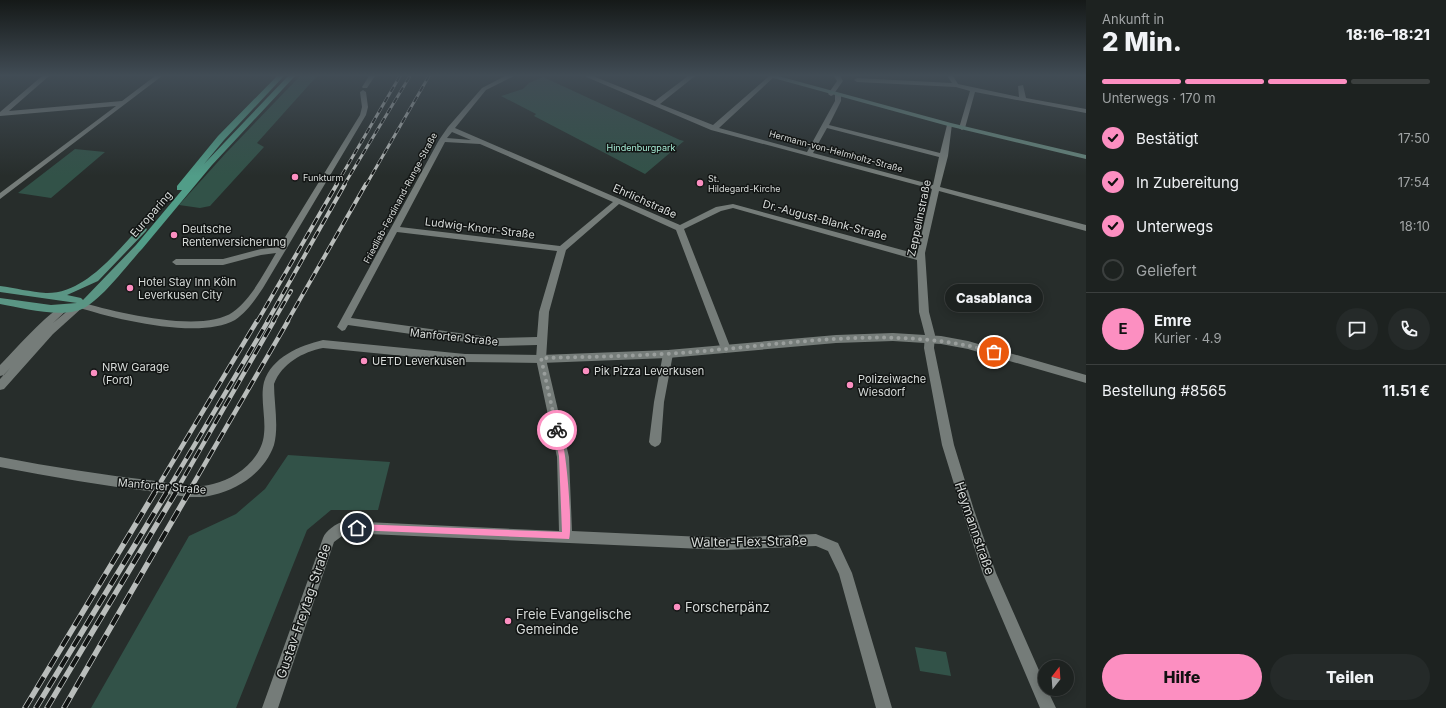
<!DOCTYPE html>
<html lang="de">
<head>
<meta charset="utf-8">
<style>
  :root { --surface:#1d2220; --page:#252a29; --text:#f1f3f6; --muted:#a0a4a5; --line:#3b3f3e; --accent:#fc8fc1 }
  body { margin:0; font-family:Inter,sans-serif; background:var(--page); color:var(--text); height:100vh; display:flex; flex-direction:column; font-size:15px; white-space:nowrap }
  * { box-sizing:border-box; margin:0 }
  p { font-size:13px; color:var(--muted) }
  .icon { flex:none; width:22px; height:22px; fill:none; stroke:currentColor; stroke-width:2; stroke-linecap:round; stroke-linejoin:round }
  .map { position:relative; flex:1; overflow:hidden }
  .side { display:flex; flex-direction:column; background:var(--surface); width:360px }
  .side>* { flex:none }
  .needle { width:26px; rotate:17deg }
  .fabs { position:absolute; left:1038px; top:660px; display:grid; gap:8px }
  .fabs a { display:grid; place-items:center; width:36px; height:36px; border-radius:50%; background:var(--surface); box-shadow:0 2px 10px #0003,0 0 0 1px var(--line); font-size:20px }
  .pin { position:absolute; display:grid; place-items:center; width:34px; height:34px; color:#fff; margin:-17px; border:2px solid #fff; border-radius:50%; box-shadow:0 1px 4px #0007 }
  .courier { position:absolute; display:grid; place-items:center; width:40px; height:40px; margin:-20px; border:3px solid #fc8fc1; border-radius:50%; background:#fff; color:#222; box-shadow:0 1px 5px #0007 }
  .bubble { position:absolute; height:28px; border-radius:14px; background:var(--surface); box-shadow:0 2px 10px #0003,0 0 0 1px var(--line); font-size:13px; font-weight:800; line-height:28px; text-align:center }
  .summary em { font-style:normal; font-weight:800 }
  .summary div { display:flex; flex-direction:column-reverse }
  .summary { display:flex; align-items:center; justify-content:space-between; height:68px; padding:0 16px }
  h1 { font-size:26px; font-weight:800; line-height:30px }
  .bar { display:grid; grid-template-columns:repeat(4,1fr); gap:6px 4px; align-content:center; height:48px; padding:0 16px }
  .bar i { height:5px; border-radius:3px; background:var(--line) }
  .bar .current { background:var(--accent) }
  .bar p { grid-column:span 4 }
  .line { display:flex; align-items:center; gap:10px; padding:0 16px; border-top:1px solid var(--line) }
  .line div { flex:1 }
  .round { display:grid; place-items:center; flex:none; width:42px; height:42px; border-radius:21px; background:var(--page) }
  ol { padding:0 16px; list-style:none }
  li { display:flex; align-items:center; gap:12px; height:44px }
  li p { margin-inline-start:auto }
  li .icon { padding:4px; border-radius:50%; background:var(--accent); color:#111; stroke-width:4 }
  li:last-child { color:var(--muted) }
  li i { width:22px; height:22px; border:2px solid var(--line); border-radius:50% }
  .action { display:flex; gap:8px; margin-top:auto; padding:8px 16px }
  .action a { flex:1; height:46px; border-radius:24px; background:var(--accent); color:#111; font-size:16px; font-weight:800; line-height:46px; text-align:center }
  .action a+a { background:var(--page); color:var(--text) }
  main { display:flex; flex:1; min-height:0 }
  .map>svg:first-child { display:block }
</style>
</head>
<body>
<main>
<div class="map">
<svg width="1086" height="708" viewBox="0 0 1086 708">
  <rect width="100%" height="100%" fill="#272d2b"/>
  <path fill="#325248" d="M300 76H317L257 143 264 147 210 206 200 208 179 205 225 154Z
    M543 77 680 140 684 141 645 174 534 116 536 114 501 96 523 89 529 83Z
    M75 149 105 152 51 198 18 193Z
    M288 455 390 462 378 510H331L307 530 236 708H91L189 536 236 514 265 489Z
    M915 647 946 652 951 676 920 671Z"/>
  <g fill="none" stroke-linecap="round" stroke-linejoin="round">
    <path fill="#757c79" fill-rule="evenodd" d="M42 76H49L9 111 122 101 155 76H162L0 199V193L116 106 0 116V112Z
      M369 76H375L367 88H363L362 87Z
      M505 76H514L486 90 455 128 680 225 716 207 733 204 917 254 932 189 711 130 584 76H593L655 101 688 76H695L660 104 713 125 769 76H775L719 128 807 152 835 101V95L838 93 841 95V101L829 125 940 153 947 125 952 124 948 156 940 187 1086 225V231L939 191 925 253 929 312 935 335 934 348 954 445 974 510 996 573 1045 684V689H1047L1056 708H1040L983 574 962 510 942 445 924 348 925 335 919 312 917 260 733 208 721 211 684 229 731 349 726 353 721 349 676 230 619 204 566 250 549 312 546 359 569 457 572 531 725 538 816 534 838 543 852 573 892 708H876L839 574 828 551 816 546 725 550 346 533 334 542 278 708H262L323 538C326 530 336 524 344 521L559 531 557 457 536 359 537 345 495 346 348 325 345 330 342 331 337 327 439 140 448 127 482 88ZM827 128 939 157 933 185 813 153ZM452 132 471 140 447 138ZM445 142 480 144 613 202 560 246 400 227ZM397 232 557 251 539 312 537 337 495 338 351 318Z
      M834 76H840L843 81 833 95 831 96 828 94 837 81Z
      M947 76H953L958 84 1019 97 1018 86 1023 85 1026 98 1086 109V113L975 92 965 128 962 130 959 128 970 91 956 87 857 82 854 80 857 78 952 83Z
      M363 90 366 92 368 107 366 115 263 288C255 300 247 312 235 320 200 340 114 319 77 307L75 305 77 303 80 302C115 312 202 334 233 312 252 298 264 273 276 253L261 255 223 265H176L172 262 176 259H223L261 249 279 247 360 115 362 107 360 92Z
      M668 350 672 351 673 354 664 402 661 442 659 445 655 447 651 445 649 442 654 402 663 354 664 351Z"/>
    <path fill="#757c79" fill-rule="evenodd" d="M80 302 83 303 85 305 83 307 53 334 4 389 0 390V379L11 367 4 375 0 376V365C12 353 50 310 63 306L68 309 53 323 77 303Z
      M893 333 941 336 968 341 1086 375V383L968 349 941 344 893 341 836 343 668 358 541 363 465 362 323 348C303 352 282 363 274 384 274 403 279 426 274 445 265 471 240 489 213 495 195 500 175 495 156 492 104 486 52 477 0 467V457C52 467 104 475 156 481 175 484 195 489 213 484 236 479 262 459 264 434 266 418 260 398 264 382 272 357 299 346 323 340L465 354 541 355 668 350 836 335Z"/>
    <path fill="#68887e" fill-rule="evenodd" d="M766 76H778L951 123 1086 155V159L948 126Z"/>
    <path fill="#5a9584" fill-rule="evenodd" d="M143 226 147 229 146 231 98 281 67 295 81 298 83 300 136 245H142V249C126 266 104 297 84 308 63 319 23 308 0 304V298L51 305 77 303 0 292V286C15 288 31 292 46 293 85 294 116 252 140 227Z"/>
    <path fill="#519d88" fill-rule="evenodd" d="M277 76H284L224 140 204 164 288 76H295L212 165 142 249H136V245L182 190H177V186L218 136Z"/>
    <g stroke="#b9bdbb" stroke-width="3">
      <path id="rail-far3" d="M336 185 400 76
        M344 185 410 76
        M366 185 429 76"/>
    </g>
    <g stroke="#b9bdbb" stroke-width="4">
      <path id="rail-far2" d="M257 322 337 184
        M267 322 345 184
        M273 322 291 291
        M287 322 366 184"/>
    </g>
    <g stroke="#b9bdbb" stroke-width="4.5">
      <path id="rail-far1" d="M154 493 257 321
        M166 493 268 321
        M175 493 274 321
        M188 493 288 321"/>
    </g>
    <g stroke="#b9bdbb" stroke-width="5.5">
      <path id="rail" d="M25 708 155 492
        M36 708 167 492
        M47 708 176 492
        M64 708 189 492"/>
    </g>
    <use href="#rail-far3" stroke="#121514" stroke-width="2" stroke-dasharray="6" stroke-linecap="butt"/>
    <use href="#rail-far2" stroke="#121514" stroke-width="2.5" stroke-dasharray="8" stroke-linecap="butt"/>
    <use href="#rail-far1" stroke="#121514" stroke-width="3" stroke-dasharray="10" stroke-linecap="butt"/>
    <use href="#rail" stroke="#121514" stroke-width="4" stroke-dasharray="12" stroke-linecap="butt"/>
  </g>
  <linearGradient id="sky" x2="0" y2="1"><stop stop-color="#151918"/><stop offset="0.43" stop-color="#414c55"/><stop offset="1" stop-color="#414c55" stop-opacity="0"/></linearGradient>
  <rect width="1086" height="176" fill="url(#sky)"/>
  <path fill="#fc8fc1" d="M557 427C566 431 573 529 569 539L354 530V525L357 524 562 532 559 456 553 430Z"/>
  <g fill="none" stroke-linecap="round" stroke-linejoin="round">
    <path stroke="#999e9c" stroke-width="4" stroke-dasharray="0 7.2" d="M557 430 541 358C591 357 642 356 692 352 793 344 895 324 994 352"/>
  </g>
  <g fill="#fc8fc1" stroke="#121514" stroke-width="1.5">
    <circle cx="295" cy="177" r="4"/>
    <circle cx="700" cy="183" r="4"/>
    <circle cx="174" cy="235" r="4"/>
    <circle cx="130" cy="288" r="4"/>
    <circle cx="364" cy="361" r="4"/>
    <circle cx="586" cy="371" r="4"/>
    <circle cx="94" cy="373" r="4"/>
    <circle cx="850" cy="385" r="4"/>
    <circle cx="677" cy="607" r="4"/>
    <circle cx="508" cy="621" r="4"/>
  </g>
  <g text-anchor="middle" dominant-baseline="central" stroke-width="3" stroke-linejoin="round" paint-order="stroke">
    <g font-size="9" fill="#a6ecd5" stroke="#121514">
      <text x="641" y="147">Hindenburgpark</text>
    </g>
    <g font-size="9" fill="#d7dbd9" stroke="#121514">
      <text transform="translate(836 151) rotate(15)">Hermann-von-Helmholtz-Straße</text>
      <text transform="translate(400 198) rotate(-62)">Friedlieb-Ferdinand-Runge-Straße</text>
    </g>
    <g font-size="9" fill="#d7dbd9" stroke="#121514" text-anchor="start">
      <text x="303" y="177">Funkturm</text>
      <text x="708" y="178">St.<tspan x="708" dy="10">Hildegard-Kirche</tspan></text>
    </g>
    <g font-size="11" fill="#d7dbd9" stroke="#121514">
      <text transform="translate(645 201) rotate(24)">Ehrlichstraße</text>
      <text transform="translate(151 214) rotate(-49)">Europaring</text>
      <text transform="translate(919 218) rotate(-78)">Zeppelinstraße</text>
      <text transform="translate(825 220) rotate(15)">Dr.-August-Blank-Straße</text>
      <text transform="translate(480 228) rotate(7)">Ludwig-Knorr-Straße</text>
      <text transform="translate(454 337) rotate(6)">Manforter Straße</text>
      <text transform="translate(162 486) rotate(5)">Manforter Straße</text>
    </g>
    <g font-size="11" fill="#d7dbd9" stroke="#121514" text-anchor="start">
      <text x="182" y="229">Deutsche<tspan x="182" dy="13">Rentenversicherung</tspan></text>
      <text x="138" y="282">Hotel Stay Inn Köln<tspan x="138" dy="13">Leverkusen City</tspan></text>
      <text x="372" y="361">UETD Leverkusen</text>
      <text x="102" y="367">NRW Garage<tspan x="102" dy="13">(Ford)</tspan></text>
      <text x="594" y="371">Pik Pizza Leverkusen</text>
      <text x="858" y="379">Polizeiwache<tspan x="858" dy="13">Wiesdorf</tspan></text>
    </g>
    <g font-size="13" fill="#d7dbd9" stroke="#121514">
      <text transform="translate(975 528) rotate(71)">Heymannstraße</text>
      <text transform="translate(749 541) rotate(-1)">Walter-Flex-Straße</text>
      <text transform="translate(303 611) rotate(-71)">Gustav-Freytag-Straße</text>
    </g>
    <g font-size="13" fill="#d7dbd9" stroke="#121514" text-anchor="start">
      <text x="685" y="607">Forscherpänz</text>
      <text x="516" y="614">Freie Evangelische<tspan x="516" dy="15">Gemeinde</tspan></text>
    </g>
  </g>
</svg>
<div class="fabs">
<a><svg class="needle" viewBox="-14 -14 28 28"><path d="M0-13l5 13h-10z" fill="#e53935"/><path d="M0 13l5-13h-10z" fill="#a0a4a5"/></svg></a>
</div>
<div class="pin" style="left:994px;top:352px;background:#ea580c"><svg class="icon" aria-label="bag" viewBox="0 0 24 24"><path d="M5 8h14l-1 12H6zM9 8a3 3 0 0 1 6 0"/></svg></div>
<div class="pin" style="left:357px;top:528px;background:#1f2937"><svg class="icon" aria-label="home" viewBox="0 0 24 24"><path d="M3 11l9-7 9 7M6 9v11h12V9"/></svg></div>
<div class="courier" style="left:557px;top:430px"><svg class="icon" aria-label="bike" viewBox="0 0 24 24"><circle cx="6" cy="16" r="4"/><circle cx="18" cy="16" r="4"/><path d="M6 16l4-8h5l3 8M10 8l3 8H6M13 5h3"/></svg></div>
<div class="bubble" style="left:945px;top:284px;width:98px">Casablanca</div>
</div>
<section class="side">
<div class="summary"><div><h1>2 Min.</h1><p>Ankunft in</p></div><em>18:16–18:21</em></div>
<div class="bar"><i class="current"></i><i class="current"></i><i class="current"></i><i></i><p>Unterwegs · 170 m</p></div>
<ol>
<li><svg class="icon" aria-label="check" viewBox="0 0 24 24"><path d="M5 12l5 5 9-10"/></svg>Bestätigt<p>17:50</p></li>
<li><svg class="icon" aria-label="check" viewBox="0 0 24 24"><path d="M5 12l5 5 9-10"/></svg>In Zubereitung<p>17:54</p></li>
<li><svg class="icon" aria-label="check" viewBox="0 0 24 24"><path d="M5 12l5 5 9-10"/></svg>Unterwegs<p>18:10</p></li>
<li><i></i>Geliefert</li>
</ol>
<div class="line" style="height:72px"><b class="round" style="background:var(--accent);color:#111">E</b><div><b>Emre</b><p>Kurier · 4.9</p></div><a class="round"><svg class="icon" aria-label="chat" viewBox="0 0 24 24"><path d="M4 5h16v11H9l-5 4z"/></svg></a><a class="round"><svg class="icon" aria-label="phone" viewBox="0 0 24 24"><path d="M5 4h4l2 5-3 2q2 4 5 5l2-3 5 2v4C11 20 4 13 5 4z"/></svg></a></div>
<div class="line" style="height:52px"><div>Bestellung #8565</div><b>11.51 €</b></div>
<div class="action"><a>Hilfe</a><a>Teilen</a></div>
</section>
</main>
</body>
</html>
